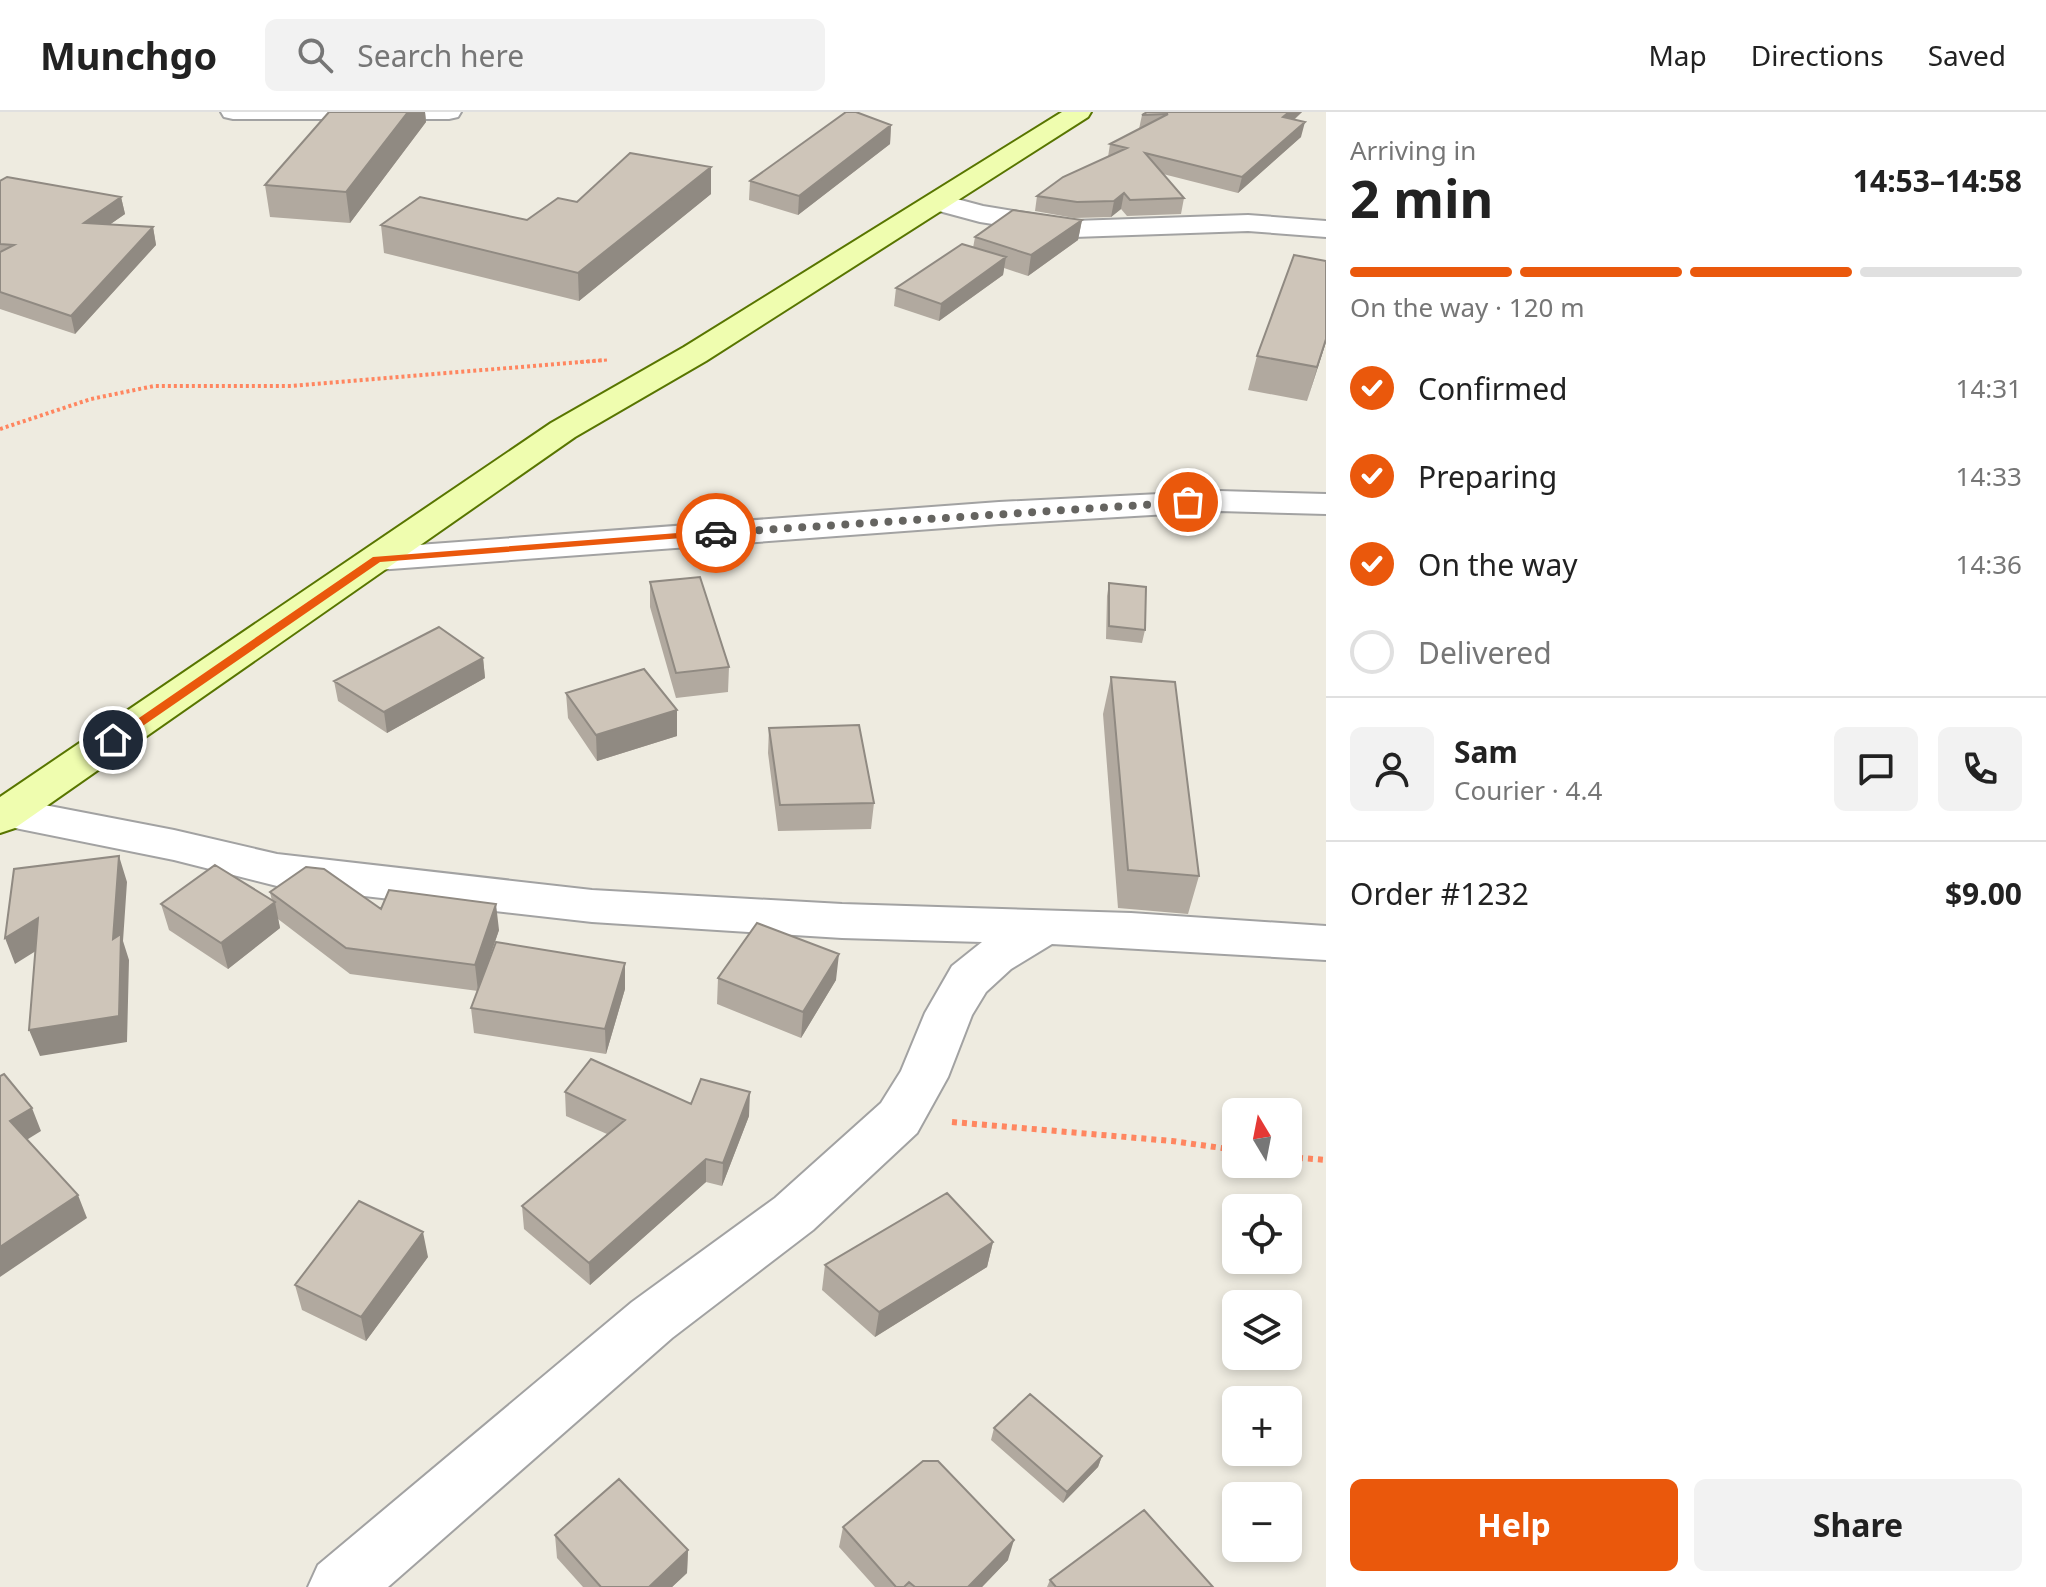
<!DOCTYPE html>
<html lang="en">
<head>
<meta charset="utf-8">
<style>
  :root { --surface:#fff; --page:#f2f2f2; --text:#222; --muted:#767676; --line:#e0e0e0; --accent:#ea580c }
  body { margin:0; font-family:"Noto Sans",sans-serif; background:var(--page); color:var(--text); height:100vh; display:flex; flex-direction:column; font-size:30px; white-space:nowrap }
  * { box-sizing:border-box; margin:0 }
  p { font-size:26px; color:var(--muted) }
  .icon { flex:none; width:44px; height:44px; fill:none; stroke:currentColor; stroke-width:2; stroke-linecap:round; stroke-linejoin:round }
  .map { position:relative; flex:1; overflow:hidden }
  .side { display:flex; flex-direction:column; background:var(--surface); width:720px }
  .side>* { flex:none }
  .needle { width:52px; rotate:350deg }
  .controls { position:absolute; left:1222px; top:986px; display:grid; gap:16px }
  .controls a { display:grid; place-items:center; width:80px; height:80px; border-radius:12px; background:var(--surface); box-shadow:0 4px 12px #0003; font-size:40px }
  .pin { position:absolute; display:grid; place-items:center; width:68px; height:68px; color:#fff; margin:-34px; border:4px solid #fff; border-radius:50%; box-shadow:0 2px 8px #0007 }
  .courier { position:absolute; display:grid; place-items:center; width:80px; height:80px; margin:-40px; border:6px solid #ea580c; border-radius:50%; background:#fff; color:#222; box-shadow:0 2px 10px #0007 }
  .overview em { font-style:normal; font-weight:700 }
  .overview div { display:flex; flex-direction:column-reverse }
  .overview { display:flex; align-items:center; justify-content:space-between; height:136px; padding:0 24px }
  h1 { font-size:52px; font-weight:700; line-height:60px }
  .bar { display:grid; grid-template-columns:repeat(4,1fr); gap:12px 8px; align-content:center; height:96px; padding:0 24px }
  .bar i { height:10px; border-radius:6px; background:var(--line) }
  .bar .current { background:var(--accent) }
  .bar p { grid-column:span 4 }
  .line { display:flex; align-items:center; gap:20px; padding:0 24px; border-top:2px solid var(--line) }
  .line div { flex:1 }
  .round { display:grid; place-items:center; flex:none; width:84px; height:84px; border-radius:12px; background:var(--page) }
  ol { padding:0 24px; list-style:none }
  li { display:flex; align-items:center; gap:24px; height:88px }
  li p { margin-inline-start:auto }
  li .icon { padding:8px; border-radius:50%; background:var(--accent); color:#fff; stroke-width:4 }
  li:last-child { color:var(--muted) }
  li i { width:44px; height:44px; border:4px solid var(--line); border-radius:50% }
  .button { display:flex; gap:16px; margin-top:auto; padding:16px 24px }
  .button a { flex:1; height:92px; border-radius:12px; background:var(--accent); color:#fff; font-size:32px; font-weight:700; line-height:92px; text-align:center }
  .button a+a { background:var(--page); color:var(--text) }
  header { display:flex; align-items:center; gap:48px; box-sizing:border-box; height:112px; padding:0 40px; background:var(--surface); border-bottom:2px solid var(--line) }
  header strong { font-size:38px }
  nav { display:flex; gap:44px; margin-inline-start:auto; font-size:28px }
  .search { width:560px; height:72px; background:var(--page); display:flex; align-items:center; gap:20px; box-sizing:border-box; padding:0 28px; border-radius:12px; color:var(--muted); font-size:30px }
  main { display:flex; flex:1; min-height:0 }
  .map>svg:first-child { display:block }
</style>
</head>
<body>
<header>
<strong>Munchgo</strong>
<div class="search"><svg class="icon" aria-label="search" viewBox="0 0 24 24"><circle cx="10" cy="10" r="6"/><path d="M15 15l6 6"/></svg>Search here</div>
<nav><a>Map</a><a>Directions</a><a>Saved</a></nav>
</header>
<main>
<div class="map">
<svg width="1326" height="1475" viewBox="0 0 1326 1475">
  <rect width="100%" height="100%" fill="#eeebe0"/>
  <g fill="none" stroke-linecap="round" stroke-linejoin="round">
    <g stroke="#a2a2a2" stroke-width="4">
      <path id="minor" d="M938 82 983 94 1074 109 1248 103 1326 109V125L1248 119 1074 125 980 110 928 96 925 90 928 84Z
        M1219 379 1326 382V402L1219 399 999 412 377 458 364 455 359 447 364 439 377 436 999 390Z
        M8 686 174 718 277 742 592 778 842 792 1131 801 1326 814V848L1052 832 1011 857 986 880 972 903 948 965 917 1021 813 1118 672 1226 388 1475H308L318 1453 632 1190 775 1086 881 991 901 959 925 901 952 854 982 830 842 826 592 810 277 774 174 748 0 713V689Z"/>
    </g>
    <g stroke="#a2a2a2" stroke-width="4">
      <path id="tertiary" d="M221 0H461L458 5 449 7H233L224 5Z"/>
    </g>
    <g stroke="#587500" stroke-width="4">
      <path id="secondary" d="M1062 0H1091L1088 5 706 249 575 325 15 716 0 721V685L551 311 684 235Z"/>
    </g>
    <path stroke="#ff8660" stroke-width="3" stroke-dasharray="3 3" stroke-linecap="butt" d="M580 250 608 248"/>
    <path stroke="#ff8660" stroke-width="4" stroke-dasharray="3 3" stroke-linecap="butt" d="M0 317 91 287 154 274H291L604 248"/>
    <path stroke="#ff8660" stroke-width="6" stroke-dasharray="5 5" stroke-linecap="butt" d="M952 1010 1172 1029 1236 1038
      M1288 1045 1326 1048"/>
    <use href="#minor" fill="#fff" fill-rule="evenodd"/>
    <use href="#tertiary" fill="#fff" fill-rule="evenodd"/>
    <use href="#secondary" fill="#effdaf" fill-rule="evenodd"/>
  </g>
  <path fill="#b1a99f" d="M329 0H425L426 10 350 111 270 105 265 73Z
    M1147 0H1302L1294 8 1301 25 1238 81 1163 62 1184 86 1181 102 1127 104 1121 97 1111 105 1074 106 1035 99 1037 84 1108 45 1110 32 1139 17 1142 3Z
    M891 13 890 32 798 103 749 88 750 69Z
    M0 69 121 85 125 102 110 112 153 115 156 133 75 222 0 197Z
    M711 82 579 189 384 141 381 113 527 108 577 90Z
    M1082 108 1078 128 1028 164 1004 156 1003 163 939 209 894 194 896 176 973 136 975 125Z
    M1326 230 1307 289 1248 278 1257 244Z
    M650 470 729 555 728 580 676 586 650 495Z
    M1109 471 1145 518 1142 531 1106 527 1107 484Z
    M483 546 485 566 387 621 338 589 334 569Z
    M1111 565 1199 764 1188 802 1118 796 1103 602Z
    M566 581 677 598V624L597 649 568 606Z
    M769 616 874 691 871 717 778 719 768 641Z
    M270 780 381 797 499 818 479 877 625 851V877L606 942 474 921 471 896 478 879 350 862 278 807 280 816 228 857 169 818 161 792 272 789Z
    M718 866 836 868 801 926 717 892Z
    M565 980 749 1004 722 1074 706 1070 590 1173 524 1117 522 1094 607 1022 566 1004Z
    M993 1130 987 1155 875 1225 822 1178 825 1153Z
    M428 1145 366 1229 302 1198 295 1173Z
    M994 1316 1102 1344 1098 1355 1063 1391 991 1328Z
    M843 1415 1008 1448 982 1475H875L839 1435Z
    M555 1423 688 1438 687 1461 672 1475H583L557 1446Z
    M1050 1468 1213 1475H1047Z"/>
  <path fill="#908a82" d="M408 0H425L426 10 350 111 346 80Z
    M1289 0H1302L1280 20 1283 5Z
    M1305 10 1301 25 1238 81 1242 65Z
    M891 13 890 32 798 103 799 84Z
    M711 55V82L579 189 578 161Z
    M1124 81 1121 97 1111 105 1114 89Z
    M121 85 125 102 88 128 84 111Z
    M1082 108 1078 128 1028 164 1031 143Z
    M153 115 156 133 75 222 71 204Z
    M1006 145 1003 163 939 209 941 192Z
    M1326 227V230L1307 289Z
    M483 546 485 566 387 621 384 600Z
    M677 598V624L597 649 596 623Z
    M119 744 127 770 123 829 129 848 127 930 40 944 29 918Z
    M275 790 280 816 228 857 221 831Z
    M496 792 499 818 478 879 475 853Z
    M38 806 47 832 15 852 5 826Z
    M839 842 836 868 801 926 803 900Z
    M625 851V877L606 942 605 917Z
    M750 980 749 1004 722 1074 723 1051Z
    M32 996 41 1019 20 1032 10 1009Z
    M706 1047V1070L590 1173 589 1151Z
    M78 1083 87 1106 0 1165V1135Z
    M423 1120 428 1145 366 1229 361 1205Z
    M993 1130 987 1155 875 1225 879 1200Z
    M1102 1344 1098 1355 1063 1391 1067 1380Z
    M1014 1428 1008 1448 982 1475H968Z
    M688 1438 687 1461 672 1475H649Z"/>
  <path fill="#cec5b9" stroke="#908a82" stroke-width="2" d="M329 0H408L346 80 265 73Z
    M846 0H856L891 13 799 84 750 69Z
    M1147 0H1289L1283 5 1305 10 1242 65 1145 41 1184 86 1130 88 1124 81 1114 89 1077 90 1037 84 1063 65 1127 36 1110 32 1168 2 1142 3Z
    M630 41 711 55 578 161 381 113 420 85 527 108 558 86 577 90Z
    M7 65 121 85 84 111 153 115 71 204 0 180V140L14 133 0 132V69Z
    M1013 98 1082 108 1031 143 975 125Z
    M962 132 1006 145 941 192 896 176Z
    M1294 143 1326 149V227L1317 255 1257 244Z
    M700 465 729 555 676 561 650 470Z
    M1109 471 1146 475 1145 518 1109 514Z
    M439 515 483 546 384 600 334 569Z
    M644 557 677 598 596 623 566 581Z
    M1111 565 1175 570 1199 764 1128 758Z
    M859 613 874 691 780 693 769 616Z
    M119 744 113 827 121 822 119 904 29 918 38 806 5 826 14 757Z
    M215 753 275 790 221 831 161 792Z
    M306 755 324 757 381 797 389 778 496 792 475 853 346 836 270 780Z
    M757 811 839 842 803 900 718 866Z
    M496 830 625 851 605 917 471 896Z
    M591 947 691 992 701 967 750 980 723 1051 706 1047 589 1151 522 1094 625 1008 565 980Z
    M4 962 32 996 10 1009 78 1083 0 1135V964Z
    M947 1081 993 1130 879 1200 825 1153Z
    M359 1089 423 1120 361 1205 295 1173Z
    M1030 1282 1102 1344 1067 1380 994 1316Z
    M923 1349H938L1014 1428 968 1475H915L909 1470 904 1475H896L843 1415Z
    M619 1367 688 1438 649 1475H601L555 1423Z
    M1144 1398 1213 1475H1056L1050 1468Z"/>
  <path fill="#ea580c" d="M716 418 720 419V423L380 450 118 631 107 628 373 445Z"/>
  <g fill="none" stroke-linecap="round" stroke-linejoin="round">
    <path stroke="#656460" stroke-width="8" stroke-dasharray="0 14.4" d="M716 421 1188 390"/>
  </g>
</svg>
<div class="controls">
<a><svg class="needle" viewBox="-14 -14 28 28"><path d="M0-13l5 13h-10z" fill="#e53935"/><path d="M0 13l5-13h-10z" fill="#767676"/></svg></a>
<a><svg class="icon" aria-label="locate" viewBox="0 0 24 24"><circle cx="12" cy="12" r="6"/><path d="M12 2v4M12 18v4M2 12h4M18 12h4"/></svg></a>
<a><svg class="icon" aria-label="layers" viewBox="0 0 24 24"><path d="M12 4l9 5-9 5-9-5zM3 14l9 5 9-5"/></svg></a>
<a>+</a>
<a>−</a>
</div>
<div class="pin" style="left:1188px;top:390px;background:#ea580c"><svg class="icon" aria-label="bag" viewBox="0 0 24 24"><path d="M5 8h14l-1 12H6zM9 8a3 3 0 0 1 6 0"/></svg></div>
<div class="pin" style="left:113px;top:628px;background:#1f2937"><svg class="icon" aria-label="home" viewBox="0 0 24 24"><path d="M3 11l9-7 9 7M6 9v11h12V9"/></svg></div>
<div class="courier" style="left:716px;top:421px"><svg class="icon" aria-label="car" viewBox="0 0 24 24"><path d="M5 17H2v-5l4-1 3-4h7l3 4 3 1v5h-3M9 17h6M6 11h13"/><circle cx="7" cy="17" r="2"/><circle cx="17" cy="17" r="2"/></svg></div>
</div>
<section class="side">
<div class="overview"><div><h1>2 min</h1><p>Arriving in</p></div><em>14:53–14:58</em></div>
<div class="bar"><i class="current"></i><i class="current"></i><i class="current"></i><i></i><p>On the way · 120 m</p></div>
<ol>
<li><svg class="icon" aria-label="check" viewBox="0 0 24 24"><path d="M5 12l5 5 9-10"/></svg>Confirmed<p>14:31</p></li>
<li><svg class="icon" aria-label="check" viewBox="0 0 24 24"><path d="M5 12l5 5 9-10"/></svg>Preparing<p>14:33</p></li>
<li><svg class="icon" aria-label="check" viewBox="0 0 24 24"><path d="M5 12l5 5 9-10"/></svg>On the way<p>14:36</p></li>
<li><i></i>Delivered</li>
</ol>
<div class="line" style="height:144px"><a class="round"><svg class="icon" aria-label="person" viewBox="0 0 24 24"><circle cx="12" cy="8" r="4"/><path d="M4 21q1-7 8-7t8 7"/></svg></a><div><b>Sam</b><p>Courier · 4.4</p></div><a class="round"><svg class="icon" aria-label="chat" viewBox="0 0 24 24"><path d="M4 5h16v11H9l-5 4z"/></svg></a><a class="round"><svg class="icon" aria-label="phone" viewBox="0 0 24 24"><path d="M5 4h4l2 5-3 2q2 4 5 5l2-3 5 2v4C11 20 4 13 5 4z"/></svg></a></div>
<div class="line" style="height:104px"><div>Order #1232</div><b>$9.00</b></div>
<div class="button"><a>Help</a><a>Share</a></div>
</section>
</main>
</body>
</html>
